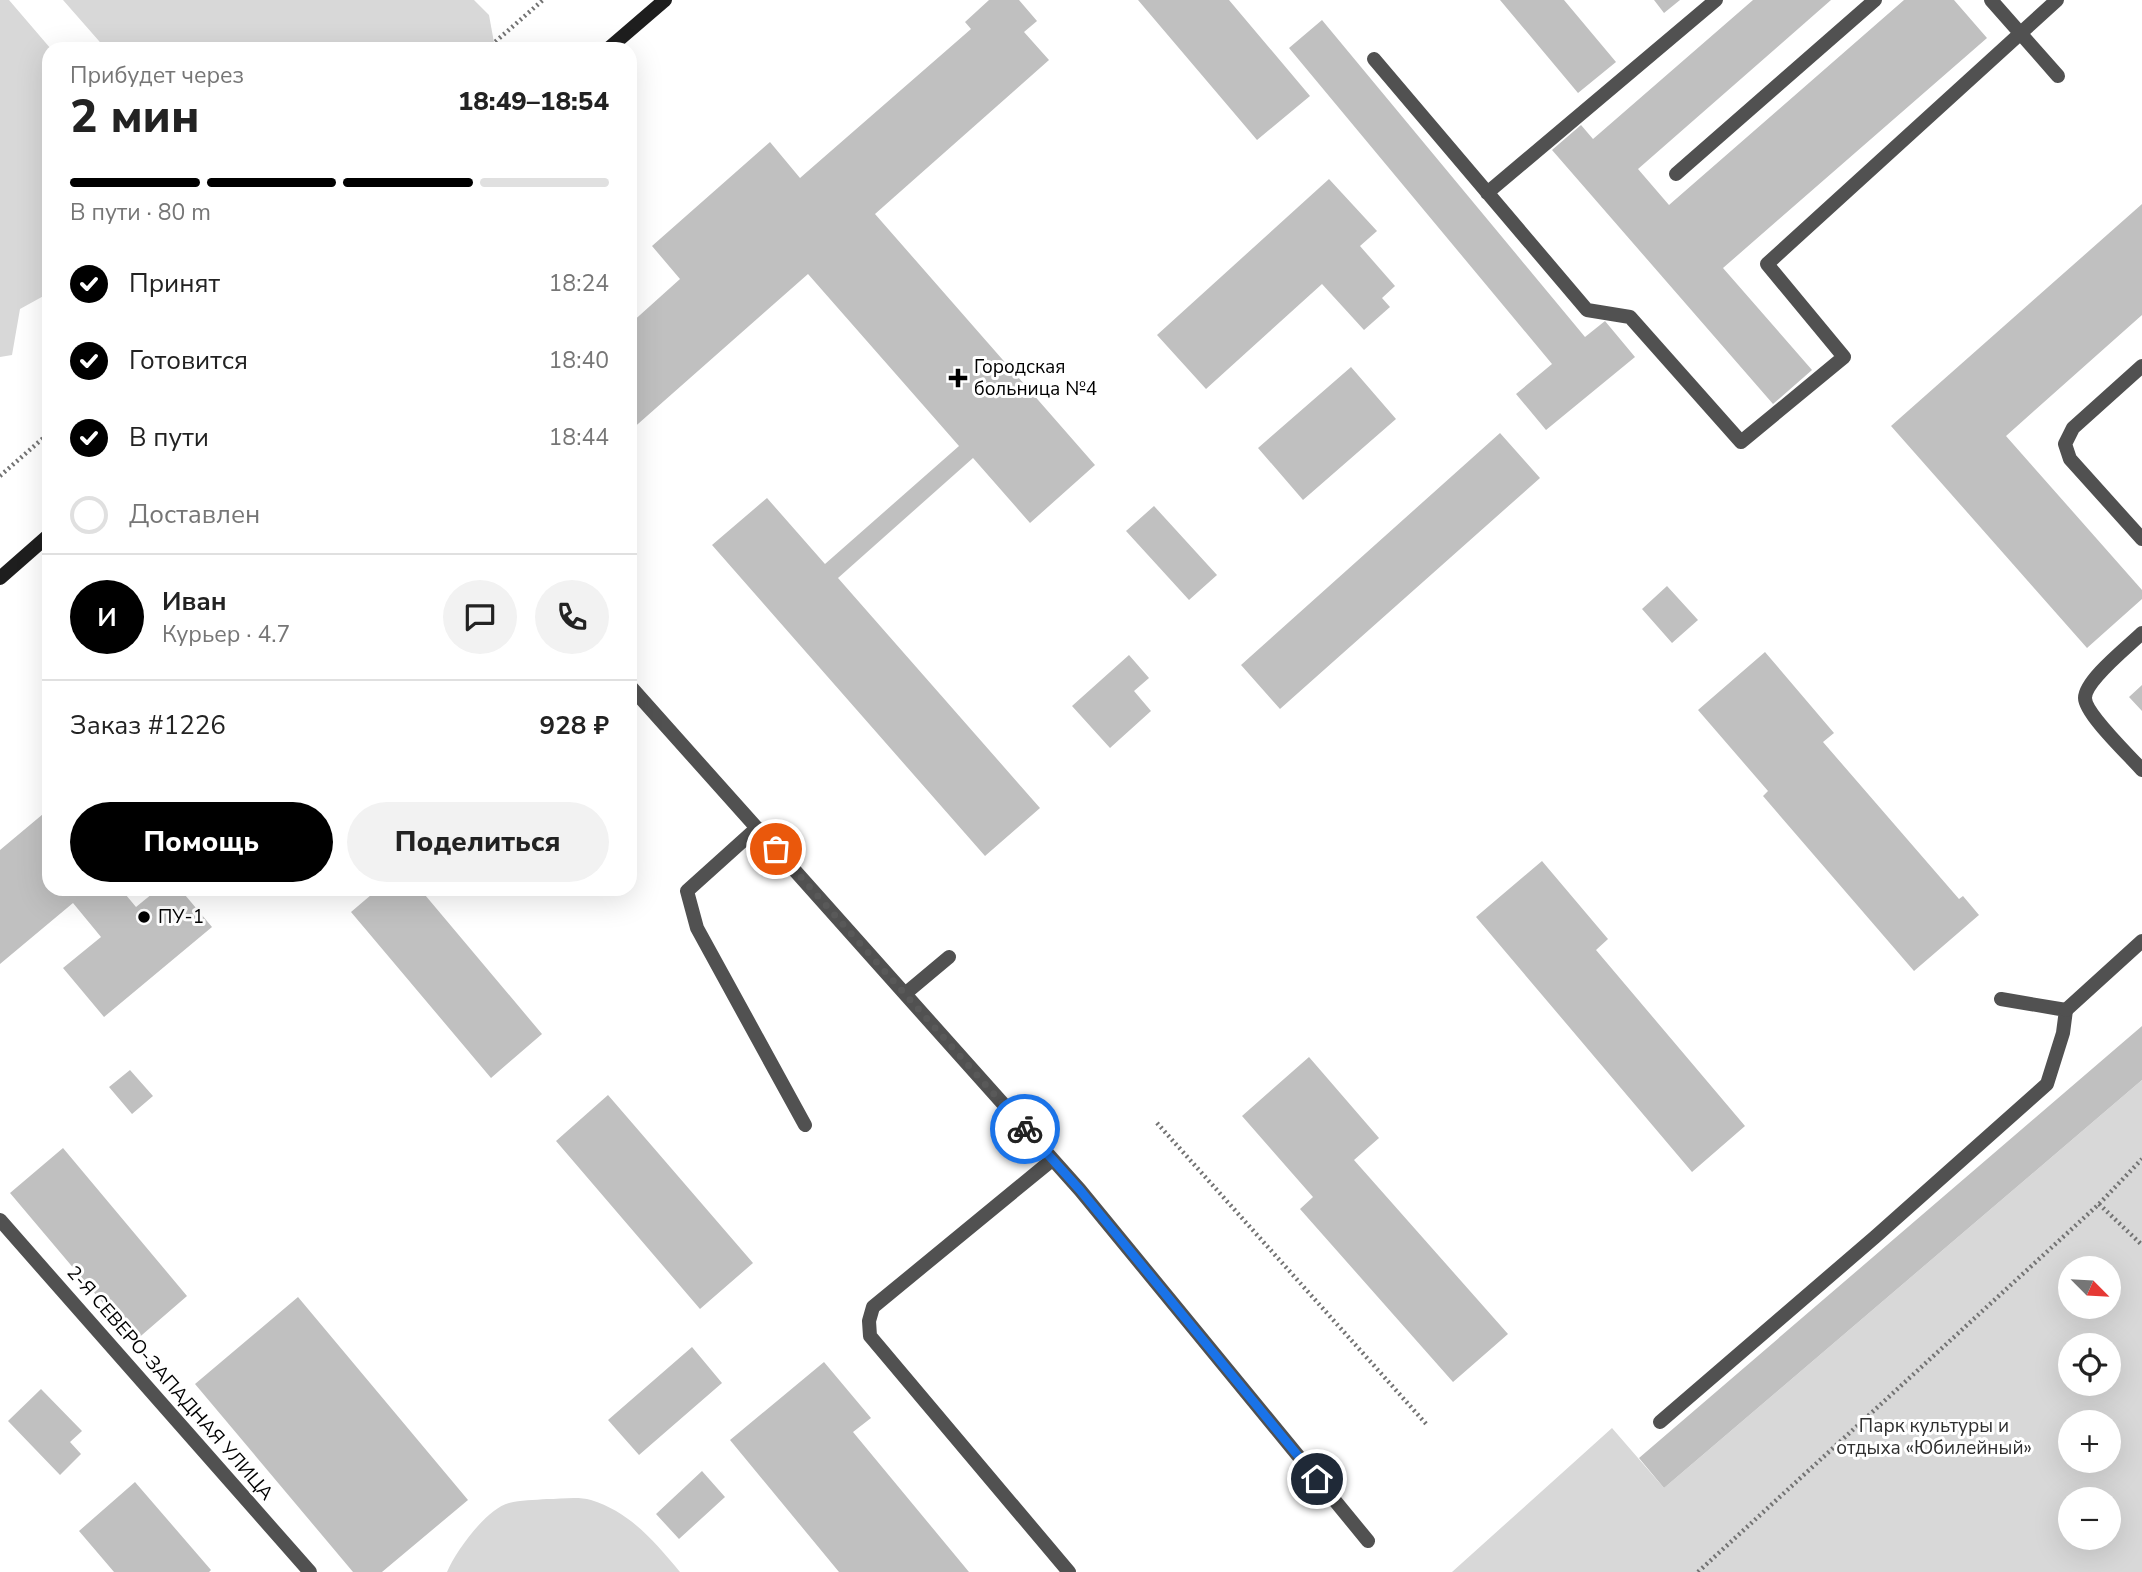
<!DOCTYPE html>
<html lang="ru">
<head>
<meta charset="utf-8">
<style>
  :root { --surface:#fff; --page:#f2f2f2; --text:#222; --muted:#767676; --line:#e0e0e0; --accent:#000 }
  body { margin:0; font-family:"Nunito Sans",sans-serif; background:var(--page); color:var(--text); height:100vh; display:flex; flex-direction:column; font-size:26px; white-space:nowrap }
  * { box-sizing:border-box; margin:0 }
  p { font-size:23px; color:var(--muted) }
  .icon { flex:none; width:38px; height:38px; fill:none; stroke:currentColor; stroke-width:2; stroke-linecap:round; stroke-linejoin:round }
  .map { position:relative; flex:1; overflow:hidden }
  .side { position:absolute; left:42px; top:42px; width:595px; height:854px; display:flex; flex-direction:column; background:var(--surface); border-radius:21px; box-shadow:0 7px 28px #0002 }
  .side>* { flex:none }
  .needle { width:46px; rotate:114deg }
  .fabs { position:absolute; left:2058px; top:1256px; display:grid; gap:14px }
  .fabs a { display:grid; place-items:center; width:63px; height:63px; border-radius:50%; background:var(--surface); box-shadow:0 7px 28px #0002; font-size:35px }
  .pin { position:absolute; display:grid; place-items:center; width:60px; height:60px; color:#fff; margin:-30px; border:4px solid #fff; border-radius:50%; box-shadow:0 2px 7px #0007 }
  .courier { position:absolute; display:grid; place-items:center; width:70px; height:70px; margin:-35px; border:5px solid #1a73e8; border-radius:50%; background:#fff; color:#222; box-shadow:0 2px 9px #0007 }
  .summary em { font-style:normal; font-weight:800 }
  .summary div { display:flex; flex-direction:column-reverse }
  .summary { display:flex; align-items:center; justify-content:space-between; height:119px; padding:0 28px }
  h1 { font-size:46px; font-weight:800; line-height:52px }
  .bar { display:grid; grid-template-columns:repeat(4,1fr); gap:10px 7px; align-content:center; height:84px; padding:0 28px }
  .bar i { height:9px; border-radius:5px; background:var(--line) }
  .bar .on { background:var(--accent) }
  .bar p { grid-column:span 4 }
  .line { display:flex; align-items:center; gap:18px; padding:0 28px; border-top:2px solid var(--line) }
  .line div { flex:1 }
  .round { display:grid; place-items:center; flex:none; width:74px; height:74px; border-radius:37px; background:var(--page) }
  ol { padding:0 28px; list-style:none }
  li { display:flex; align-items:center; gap:21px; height:77px }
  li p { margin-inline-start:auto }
  li .icon { padding:7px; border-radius:50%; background:var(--accent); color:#fff; stroke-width:4 }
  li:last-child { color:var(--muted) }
  li i { width:38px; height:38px; border:4px solid var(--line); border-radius:50% }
  .action { display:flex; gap:14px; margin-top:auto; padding:14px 28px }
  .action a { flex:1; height:80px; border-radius:42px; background:var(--accent); color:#fff; font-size:28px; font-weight:800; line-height:80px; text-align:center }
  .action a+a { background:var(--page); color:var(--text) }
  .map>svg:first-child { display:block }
</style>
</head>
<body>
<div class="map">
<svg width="2142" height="1572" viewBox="0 0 2142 1572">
  <rect width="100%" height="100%" fill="#fff"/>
  <path fill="#d8d8d8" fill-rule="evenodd" d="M0 0H9L51 49H49V293L20 309 12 355 0 357Z
    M63 0H474L489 15 495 48 106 49Z
    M2142 1080V1572H1452L1612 1428 1664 1488ZM2070 1269H2109V1307H2070ZM2070 1346H2109V1384H2070ZM2070 1423H2109V1461H2070ZM2070 1500H2109V1538H2070Z
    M547 1499C561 1499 578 1496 591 1500 630 1512 655 1542 680 1572H447C456 1551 486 1509 509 1503 520 1500 535 1500 547 1499Z"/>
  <path fill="#c0c0c0" d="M989 0H1019L1037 21 1024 32 1049 60 875 214 1095 465 1030 523 973 458 838 578 1040 808 985 856 712 545 767 498 825 564 959 446 808 274 630 431V324L680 279 652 246 770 142 800 178 971 29 965 22Z
    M1138 0H1229L1310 96 1257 140Z
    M1500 0H1564L1616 62 1578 93Z
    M1654 0H1680L1664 13Z
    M1753 0H1831L1638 169 1669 205 1904 0H1954L1987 38 1723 268 1812 370 1773 404 1552 150 1581 125 1593 139Z
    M1322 20 1585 337 1605 321 1635 357 1546 430 1516 394 1552 364 1289 48Z
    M1329 179 1377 231 1360 246 1395 286 1382 298 1390 307 1364 330 1322 284 1206 389 1157 335Z
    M2142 204V315L2006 436 2142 590V599L2087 648 1891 426Z
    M1351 367 1396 419 1303 500 1258 448Z
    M1500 433 1540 478 1280 709 1241 665Z
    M1154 506 1217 575 1189 600 1126 531Z
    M1667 586 1698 620 1672 643 1642 609Z
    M1765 652 1834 733 1823 742 1959 899 1963 896 1979 915 1914 971 1763 796 1768 791 1698 710Z
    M1129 655 1149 678 1134 691 1151 711 1110 748 1072 706Z
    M2142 685V711L2129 697Z
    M49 809V889H121L136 907 158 889H180L212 927 104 1017 63 968 101 937 73 903 0 964V850Z
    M1542 861 1608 939 1596 950 1745 1126 1692 1172 1476 917Z
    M378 889H420L542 1034 491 1078 351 912Z
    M2142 1026V1080L1664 1488 1639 1458Z
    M1309 1057 1379 1138 1354 1160 1508 1334 1453 1382 1300 1209 1313 1197 1242 1116Z
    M130 1070 153 1096 132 1114 109 1087Z
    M608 1095 753 1263 700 1309 556 1141Z
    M63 1148 187 1296 135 1341 10 1193Z
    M298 1297 468 1500 382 1572H353L195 1384Z
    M692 1347 722 1383 639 1455 608 1420Z
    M824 1362 871 1418 853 1432 969 1572H839L730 1440Z
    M41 1389 82 1431 70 1442 81 1454 60 1475 8 1421Z
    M702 1471 725 1497 679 1539 656 1514Z
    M135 1482 211 1570 209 1572H114L79 1531Z"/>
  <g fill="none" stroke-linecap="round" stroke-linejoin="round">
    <path stroke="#737373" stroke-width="4.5" stroke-dasharray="2 3.5" stroke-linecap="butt" d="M487 49 543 0
      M0 476 49 433
      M1157 1123 1428 1426
      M2099 1204 2142 1245
      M1698 1572 2099 1204 2142 1159"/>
    <path stroke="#515151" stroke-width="14" d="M1991 0 2058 76
      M1374 59 1587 310 1630 317 1741 442 1844 357 1767 264 2057 0
      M1676 174 1875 0
      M1487 193 1716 0
      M2142 366 2073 428 2065 444 2070 459 2142 539
      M2142 633C2129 646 2085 680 2085 698 2085 714 2130 756 2142 770
      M757 828 687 891 697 928 805 1125
      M906 993 949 957
      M1052 1160 873 1307 869 1321 870 1336 1069 1572
      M1660 1422 1875 1237 2047 1084 2063 1033 2066 1010 2001 999"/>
    <path stroke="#515151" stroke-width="14" d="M630 686 1080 1190 1368 1541
      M2066 1010 2142 941
      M0 1220 310 1572"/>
    <path stroke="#1e1e1e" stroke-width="14" d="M608 49 665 0
      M0 578 49 535"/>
  </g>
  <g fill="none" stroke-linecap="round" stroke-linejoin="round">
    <path stroke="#595959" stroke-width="7" stroke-dasharray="0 12.6" d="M776 849 1025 1129"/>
    <path stroke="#1a73e8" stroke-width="9" d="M1025 1129 1080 1190 1317 1479"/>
  </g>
  <g fill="#000" stroke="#fff" stroke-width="2.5">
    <path d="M954.5 367.5h7v7h7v7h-7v7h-7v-7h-7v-7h7z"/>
    <circle cx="144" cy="917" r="7"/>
  </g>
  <g text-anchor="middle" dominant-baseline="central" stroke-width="6" stroke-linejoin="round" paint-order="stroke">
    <g font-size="19" fill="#000" stroke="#fff" text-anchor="start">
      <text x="974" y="367">Городская<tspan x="974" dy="22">больница №4</tspan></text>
      <text x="158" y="917">ПУ-1</text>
    </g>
    <g font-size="19" fill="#000" stroke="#fff">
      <text transform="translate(170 1383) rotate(49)">2-Я СЕВЕРО-ЗАПАДНАЯ УЛИЦА</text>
    </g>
    <g font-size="19" fill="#2f2f2f" stroke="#fff">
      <text x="1934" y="1426">Парк культуры и<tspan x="1934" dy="22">отдыха «Юбилейный»</tspan></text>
    </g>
  </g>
</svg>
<div class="fabs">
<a><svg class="needle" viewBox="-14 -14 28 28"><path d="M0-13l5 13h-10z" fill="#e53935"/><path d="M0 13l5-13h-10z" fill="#767676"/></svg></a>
<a><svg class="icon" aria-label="locate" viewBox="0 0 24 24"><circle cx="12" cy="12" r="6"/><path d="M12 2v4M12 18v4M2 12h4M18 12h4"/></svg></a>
<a>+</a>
<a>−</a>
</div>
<div class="pin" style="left:776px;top:849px;background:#ea580c"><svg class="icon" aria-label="bag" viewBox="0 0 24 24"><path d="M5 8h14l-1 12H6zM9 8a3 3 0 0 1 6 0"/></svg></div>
<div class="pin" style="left:1317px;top:1479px;background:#1f2937"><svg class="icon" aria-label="home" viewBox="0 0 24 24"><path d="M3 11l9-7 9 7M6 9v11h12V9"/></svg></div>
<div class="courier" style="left:1025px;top:1129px"><svg class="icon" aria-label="bike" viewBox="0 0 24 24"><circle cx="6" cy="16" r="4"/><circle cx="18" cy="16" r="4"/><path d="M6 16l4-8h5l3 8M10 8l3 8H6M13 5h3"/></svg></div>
<section class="side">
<div class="summary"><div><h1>2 мин</h1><p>Прибудет через</p></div><em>18:49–18:54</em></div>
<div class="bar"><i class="on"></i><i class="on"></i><i class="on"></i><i></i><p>В пути · 80 m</p></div>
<ol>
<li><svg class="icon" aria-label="check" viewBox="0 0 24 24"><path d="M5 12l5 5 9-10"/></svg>Принят<p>18:24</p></li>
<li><svg class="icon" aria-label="check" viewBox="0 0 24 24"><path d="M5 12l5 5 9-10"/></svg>Готовится<p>18:40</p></li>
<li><svg class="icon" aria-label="check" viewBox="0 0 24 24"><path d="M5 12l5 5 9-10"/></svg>В пути<p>18:44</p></li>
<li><i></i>Доставлен</li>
</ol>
<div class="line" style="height:126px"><b class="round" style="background:var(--accent);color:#fff">И</b><div><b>Иван</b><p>Курьер · 4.7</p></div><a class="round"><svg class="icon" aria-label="chat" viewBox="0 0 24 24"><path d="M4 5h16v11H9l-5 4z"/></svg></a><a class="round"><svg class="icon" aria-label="phone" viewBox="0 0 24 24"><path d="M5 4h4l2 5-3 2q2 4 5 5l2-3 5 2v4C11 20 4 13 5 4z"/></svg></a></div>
<div class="line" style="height:91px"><div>Заказ #1226</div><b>928 ₽</b></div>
<div class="action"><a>Помощь</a><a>Поделиться</a></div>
</section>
</div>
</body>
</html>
